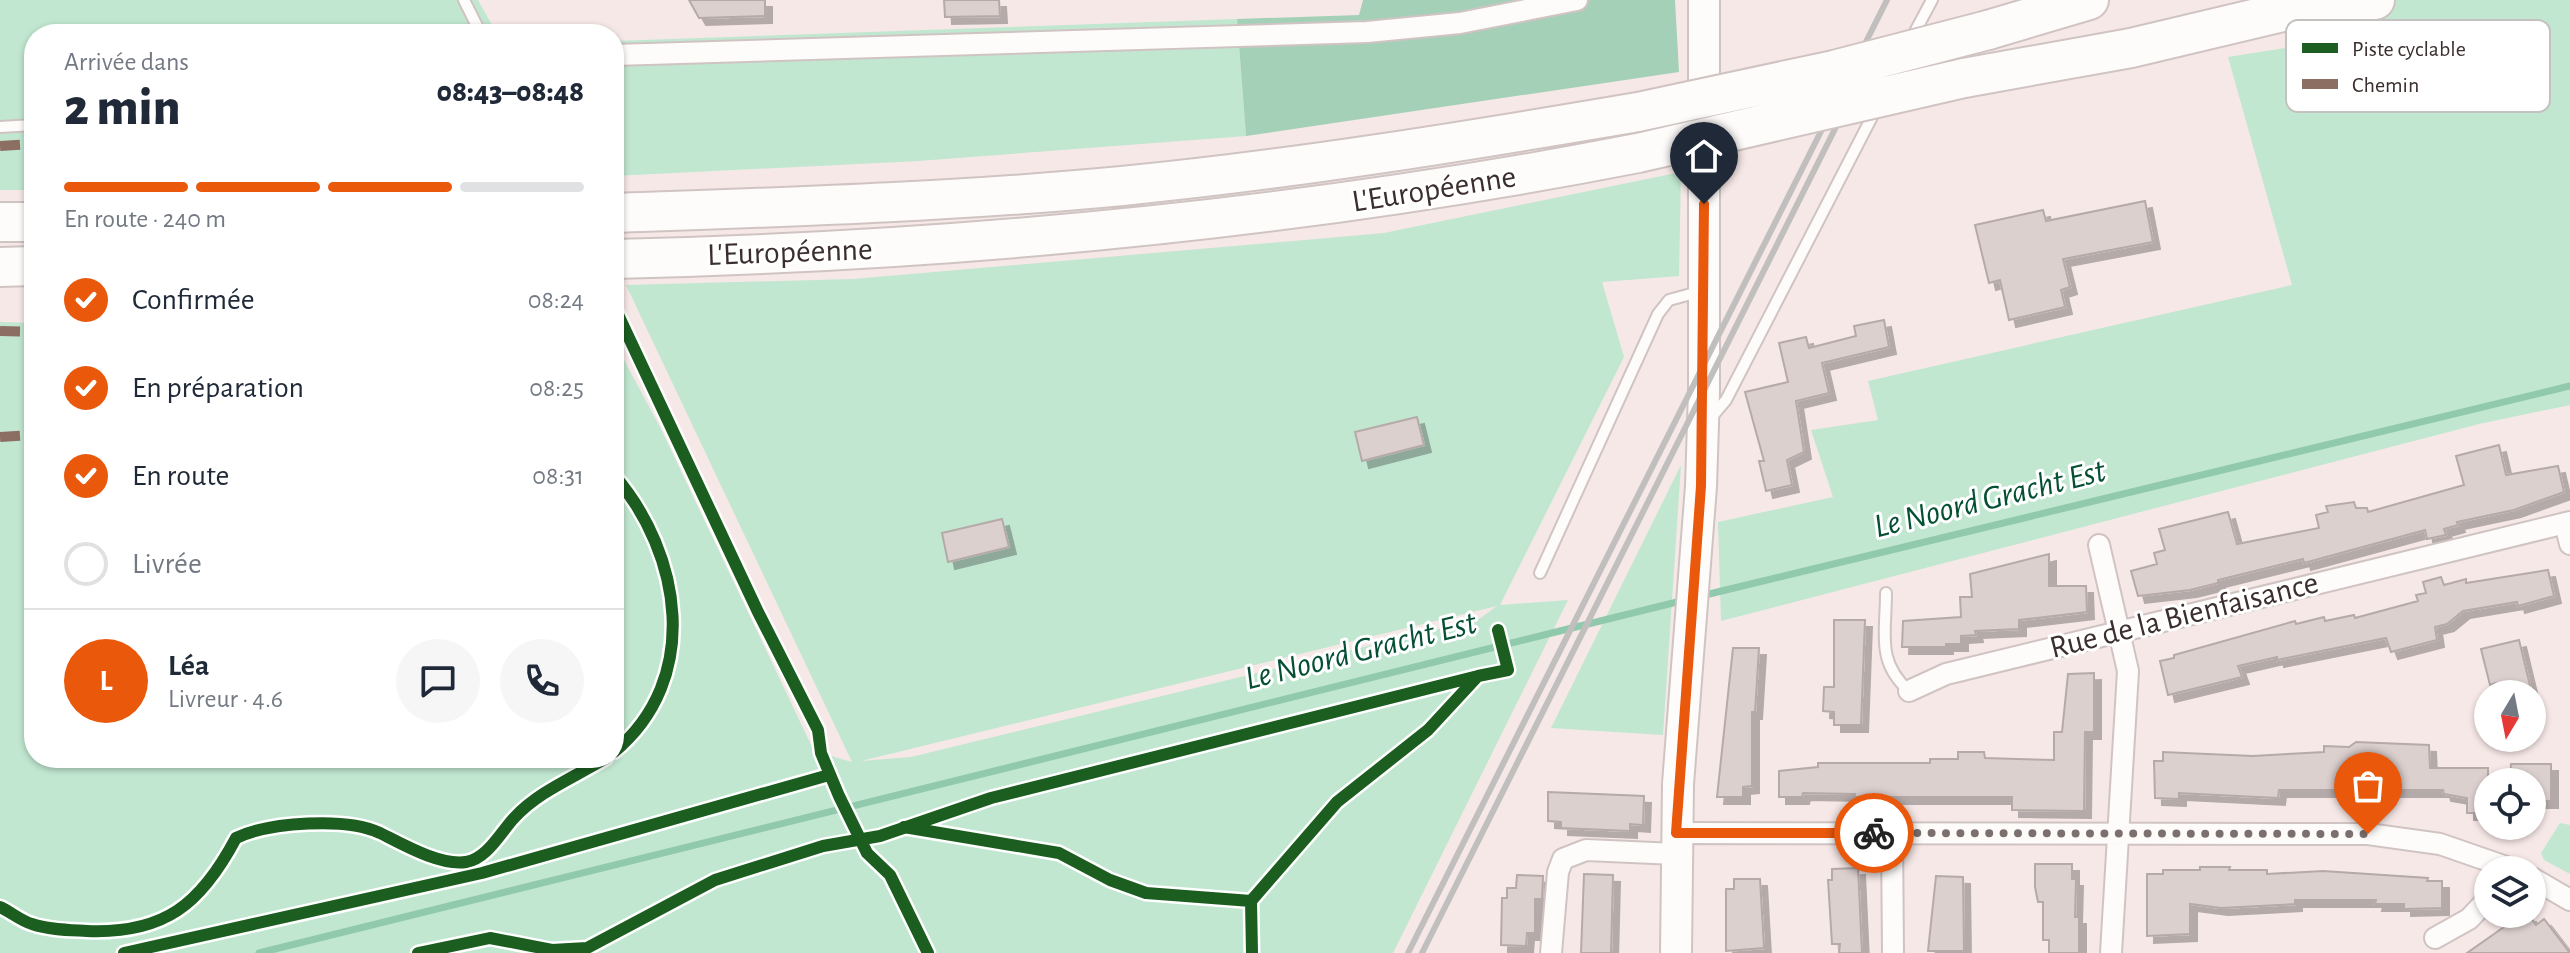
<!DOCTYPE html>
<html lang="fr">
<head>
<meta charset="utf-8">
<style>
  :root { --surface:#fff; --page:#f6f6f7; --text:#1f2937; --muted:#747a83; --line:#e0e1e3; --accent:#ea580c }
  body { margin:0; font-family:"Alegreya Sans",sans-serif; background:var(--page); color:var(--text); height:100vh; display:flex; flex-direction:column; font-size:30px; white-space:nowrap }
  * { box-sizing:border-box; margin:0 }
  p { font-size:26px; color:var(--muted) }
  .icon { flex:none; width:44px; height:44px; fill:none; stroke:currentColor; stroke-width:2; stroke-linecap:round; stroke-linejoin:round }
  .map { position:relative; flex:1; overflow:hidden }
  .side { position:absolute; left:24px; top:24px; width:600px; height:744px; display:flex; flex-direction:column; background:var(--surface); border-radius:32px; box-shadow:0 2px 6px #0004 }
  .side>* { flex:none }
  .needle { width:52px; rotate:190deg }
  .controls { position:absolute; left:2474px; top:680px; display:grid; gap:16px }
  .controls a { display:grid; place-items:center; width:72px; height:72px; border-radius:50%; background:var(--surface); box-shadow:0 2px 6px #0004; font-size:40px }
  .pin { position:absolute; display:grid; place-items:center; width:68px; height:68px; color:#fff; margin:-82px -34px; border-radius:50% 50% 50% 0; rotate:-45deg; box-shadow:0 0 8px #0007 }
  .pin .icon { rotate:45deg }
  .courier { position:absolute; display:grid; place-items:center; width:80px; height:80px; margin:-40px; border:6px solid #ea580c; border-radius:50%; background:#fff; color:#222; box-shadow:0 2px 10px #0007 }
  .headline em { font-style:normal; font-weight:800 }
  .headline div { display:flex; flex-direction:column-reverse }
  .headline { display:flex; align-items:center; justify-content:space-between; height:136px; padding:0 40px }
  h1 { font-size:52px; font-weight:800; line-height:60px }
  .bar { display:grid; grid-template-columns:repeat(4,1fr); gap:12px 8px; align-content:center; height:96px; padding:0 40px }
  .bar i { height:10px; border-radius:6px; background:var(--line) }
  .bar .selected { background:var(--accent) }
  .bar p { grid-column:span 4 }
  .line { display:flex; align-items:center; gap:20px; padding:0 40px; border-top:2px solid var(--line) }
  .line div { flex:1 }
  .round { display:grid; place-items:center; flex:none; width:84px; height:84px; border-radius:42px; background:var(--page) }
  ol { padding:0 40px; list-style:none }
  li { display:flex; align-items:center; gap:24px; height:88px }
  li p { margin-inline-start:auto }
  li .icon { padding:8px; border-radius:50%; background:var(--accent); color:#fff; stroke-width:4 }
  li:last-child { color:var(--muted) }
  li i { width:44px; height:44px; border:4px solid var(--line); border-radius:50% }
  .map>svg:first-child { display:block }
</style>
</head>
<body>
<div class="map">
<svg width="2570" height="953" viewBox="0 0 2570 953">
  <defs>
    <filter id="shadow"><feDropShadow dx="7" dy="7" stdDeviation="0" flood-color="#0004"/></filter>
  </defs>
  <rect width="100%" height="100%" fill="#f6e8e6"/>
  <path fill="#c1e7d0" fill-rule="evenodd" d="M0 0H478L497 34H34V190H0Z
    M2365 0H2570V405L2479 424 1721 621 1718 522 1833 497 1811 430 1878 420 1868 381 2292 285 2228 57 2368 35Z
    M1237 19 1246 136 918 161 614 176V41Z
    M1681 172 1679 276 1602 282 1624 357 1500 605 1568 600 1393 953H0V322L34 323V758H614V341L662 431 814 751 852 762 626 285 853 279 1384 233ZM1497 606 1479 619 911 757 861 761Z
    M1681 465 1663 735 1551 728Z
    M2560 823 2570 825V874L2544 860 2541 853Z"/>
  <path fill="#a5d0b8" d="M1363 0H1675L1679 72 1246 136 1237 19 1359 15Z"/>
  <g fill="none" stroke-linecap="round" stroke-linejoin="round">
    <path stroke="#90c9ac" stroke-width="7" d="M1701 596 2570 386
      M259 953 1685 600"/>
  </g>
  <path fill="#dcd0cf" stroke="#b6aaa8" stroke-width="2" filter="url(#shadow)" d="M689 0H765V16L699 18Z
    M944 0H999L1000 16 945 17Z
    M2145 201 2153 242 2063 259 2070 287 2061 290 2065 307 2009 320 2000 280 1989 283 1975 225 2043 210 2046 221Z
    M1884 320 1889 347 1822 363 1829 393 1796 401 1804 452 1787 460 1792 485 1766 491 1759 461H1764L1745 392 1788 382 1779 343 1806 337 1809 348 1856 336 1854 326Z
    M1417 417 1424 445 1362 461 1355 432Z
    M2499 445 2506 475 2558 466 2564 492 2514 510 2457 522 2458 525 2444 529 2446 535 2427 539 2425 530 2304 563 2303 559 2218 580V583L2190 590 2138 596 2131 571 2157 564 2154 553 2165 550 2159 529 2228 512 2237 544 2319 528 2316 515 2328 512 2326 506 2354 502 2356 508H2367L2368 512 2464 485 2456 456Z
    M1002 519 1009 547 948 562 942 533Z
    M2049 554V586H2086L2087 612 2019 620V629L1975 631 1976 635 1961 636V644H1946V647H1902L1903 621 1961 617 1960 597H1972L1970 574Z
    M2548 570 2554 596 2518 606 2517 602 2463 611 2447 624 2435 627 2437 640 2391 652 2386 638 2277 660V657L2238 666 2242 677 2168 695 2160 661 2174 658V655L2295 621 2296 624 2324 617 2325 621 2354 615 2355 618 2418 601 2416 595 2426 593 2423 582 2441 577 2444 585 2466 579V583Z
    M1834 620H1865L1861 725H1834V712L1823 711 1824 687H1834Z
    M2519 640 2532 694H2498L2496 683 2490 685 2481 649Z
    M1733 648H1759L1755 712H1752V786L1743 787V797H1717Z
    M2094 673V732H2085L2084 811 2012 810V797H1855V794L1803 793 1802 797H1779V771L1818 767V763H1930V759H1958V752H1984L1985 758 2054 760V732H2062L2068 674Z
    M2356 742 2429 745 2430 768H2488V813H2467V798L2444 794 2443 790H2279L2278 798 2179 793V799L2155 798 2154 761H2163V752L2253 756 2324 752V746L2349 747Z
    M2511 764H2551V801H2532V782H2510Z
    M1548 792 1644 796 1643 825 1630 824V831L1561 828V822L1548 821Z
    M2035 864H2072V879H2076L2075 917H2079V953H2049V940H2043V902H2038L2035 887Z
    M2200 867H2230L2229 870H2267V874L2323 871 2428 878 2427 881H2442V908L2404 909V904H2375L2376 900H2295V904L2221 908 2190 904V934L2147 936V874H2163V870H2200Z
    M1858 868 1862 953H1839L1840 944H1832L1828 880H1832V869Z
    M1584 874 1613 875 1611 953H1581Z
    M1517 875 1543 876 1542 899H1535V933H1527L1526 946 1501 945 1502 898H1507V888H1516Z
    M1936 876 1963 877 1964 951H1928Z
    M1734 879H1760L1764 948 1726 951V889H1734Z
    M2529 915 2536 925 2544 919 2570 953H2467L2514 920 2516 924Z"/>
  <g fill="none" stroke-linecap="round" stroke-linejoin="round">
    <g stroke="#d0c4c3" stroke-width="14">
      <path id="lane" d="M464 0 481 34
        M1910 41 1932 0
        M0 127 34 125
        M1710 419 1726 400 1876 109
        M1540 573 1658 314 1669 300 1702 291
        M1886 593C1886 634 1876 661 1909 691"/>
    </g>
    <g stroke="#d0c4c3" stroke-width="24">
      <path id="street" d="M614 55 1367 32 1460 23 1577 0
        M2565 523 2570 544
        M2099 545 2128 671 2111 953
        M1909 691 1946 674 2570 522
        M1676 833 2368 834 2440 844 2515 870
        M1892 833 1893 953
        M2532 878 2570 900
        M2435 938 2469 919 2488 899
        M1551 953 1558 872 1563 859 1586 850 1676 854"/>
    </g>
    <g stroke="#d0c4c3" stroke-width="34">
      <path id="secondary" d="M1676 953 1678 784 1701 486 1704 392V0"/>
    </g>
    <g stroke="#d0c4c3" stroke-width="42">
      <path id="highway" d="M1988 30 2089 0
        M1964 78 2131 48 2291 10 2375 0
        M614 213C784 207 953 202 1122 186 1295 169 1467 141 1638 112
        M0 222H34
        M614 259C958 251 1300 219 1638 153
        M0 267 34 266"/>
    </g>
    <use href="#lane" stroke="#fefcfb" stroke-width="10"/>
    <use href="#street" stroke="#fefcfb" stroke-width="20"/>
    <use href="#secondary" stroke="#fefcfb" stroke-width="30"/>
    <use href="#highway" stroke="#fefcfb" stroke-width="38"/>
    <path stroke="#c1bebe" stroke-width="6" d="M1408 953 1887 0
      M1422 953 1870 59"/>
    <g stroke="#d0c4c3" stroke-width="42" stroke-linecap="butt">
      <path id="highway-bridge" d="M1638 112 1834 70 1988 30
        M1638 153 1964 78"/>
    </g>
    <use href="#highway-bridge" stroke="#fefcfb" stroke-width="38"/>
    <path stroke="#8d6e63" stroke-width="10" stroke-dasharray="20 10" stroke-linecap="butt" d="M0 146 34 144
      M0 331 34 332
      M0 437 34 435"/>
    <g stroke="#fff" stroke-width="17">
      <path id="cycleway" d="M614 306 758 612 818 730 821 753 839 796 867 853 890 875 928 953
        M614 475C682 554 702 679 614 752
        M904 827 1059 853 1110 880 1146 893 1251 901
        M0 907C11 912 21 921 32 924 50 930 69 930 87 931 165 934 201 904 236 838 270 822 346 817 380 833 402 844 440 866 466 862 487 859 501 832 514 818 539 791 575 777 606 758
        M124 953 482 873 829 775
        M418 953 490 938 552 950 587 948 715 880 823 846 880 836 991 798 1478 676
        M1252 953 1251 901 1337 802 1428 730 1478 676 1508 670 1498 630"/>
    </g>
    <use href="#cycleway" stroke="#1b5e20" stroke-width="12"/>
  </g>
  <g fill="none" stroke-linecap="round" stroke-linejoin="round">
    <path stroke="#7c706e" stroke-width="8" stroke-dasharray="0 14.4" d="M1874 833 2368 834"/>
    <path stroke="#ea580c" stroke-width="10" d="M1704 204 1701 486 1676 833H1874"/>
  </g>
  <g text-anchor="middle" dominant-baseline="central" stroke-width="6" stroke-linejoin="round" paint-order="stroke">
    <g font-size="32" fill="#3b2f2e" stroke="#fff">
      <text transform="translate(1434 189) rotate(-9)">L'Européenne</text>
      <text transform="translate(790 252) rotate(-2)">L'Européenne</text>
      <text transform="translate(2184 615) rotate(-14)">Rue de la Bienfaisance</text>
    </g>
    <g font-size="34" font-style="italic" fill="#055035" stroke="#fff">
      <text transform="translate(1990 499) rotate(-14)">Le Noord Gracht Est</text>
      <text transform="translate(1361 651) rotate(-14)">Le Noord Gracht Est</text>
    </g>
  </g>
  <rect x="2286" y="20" width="264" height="92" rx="12" fill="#fff" stroke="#c4c1c0" stroke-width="2"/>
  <rect x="2302" y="43" width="36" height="10" fill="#1b5e20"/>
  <rect x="2302" y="79" width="36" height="10" fill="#8d6e63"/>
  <g font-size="22" fill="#3b2f2e">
    <text x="2352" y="56">Piste cyclable</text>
    <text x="2352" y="92">Chemin</text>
  </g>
</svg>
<div class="controls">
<a><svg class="needle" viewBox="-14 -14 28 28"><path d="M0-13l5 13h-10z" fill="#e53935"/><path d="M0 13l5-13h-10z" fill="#747a83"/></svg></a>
<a><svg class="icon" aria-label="locate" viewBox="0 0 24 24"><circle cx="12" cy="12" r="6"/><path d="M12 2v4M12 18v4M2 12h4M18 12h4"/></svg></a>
<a><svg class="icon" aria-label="layers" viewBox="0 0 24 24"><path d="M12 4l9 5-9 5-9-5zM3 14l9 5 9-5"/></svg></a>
</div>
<div class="pin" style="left:2368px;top:834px;background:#ea580c"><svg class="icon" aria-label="bag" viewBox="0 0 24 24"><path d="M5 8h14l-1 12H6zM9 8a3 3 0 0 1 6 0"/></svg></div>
<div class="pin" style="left:1704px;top:204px;background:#1f2937"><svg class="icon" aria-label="home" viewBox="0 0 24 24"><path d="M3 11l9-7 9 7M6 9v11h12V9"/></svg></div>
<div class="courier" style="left:1874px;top:833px"><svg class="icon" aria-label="bike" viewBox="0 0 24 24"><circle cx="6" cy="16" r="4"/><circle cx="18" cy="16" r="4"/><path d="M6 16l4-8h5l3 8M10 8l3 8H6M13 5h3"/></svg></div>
<section class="side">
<div class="headline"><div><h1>2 min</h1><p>Arrivée dans</p></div><em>08:43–08:48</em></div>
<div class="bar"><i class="selected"></i><i class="selected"></i><i class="selected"></i><i></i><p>En route · 240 m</p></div>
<ol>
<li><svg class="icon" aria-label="check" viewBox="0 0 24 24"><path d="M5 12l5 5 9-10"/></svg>Confirmée<p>08:24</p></li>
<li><svg class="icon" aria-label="check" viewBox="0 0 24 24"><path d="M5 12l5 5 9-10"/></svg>En préparation<p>08:25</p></li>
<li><svg class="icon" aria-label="check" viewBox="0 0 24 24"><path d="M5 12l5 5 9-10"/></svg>En route<p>08:31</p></li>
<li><i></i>Livrée</li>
</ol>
<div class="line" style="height:144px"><b class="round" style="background:var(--accent);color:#fff">L</b><div><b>Léa</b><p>Livreur · 4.6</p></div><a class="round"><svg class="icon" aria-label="chat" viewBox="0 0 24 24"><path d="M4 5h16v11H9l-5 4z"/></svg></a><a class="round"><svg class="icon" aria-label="phone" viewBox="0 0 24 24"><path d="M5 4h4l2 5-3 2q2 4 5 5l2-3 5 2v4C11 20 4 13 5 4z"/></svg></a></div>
</section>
</div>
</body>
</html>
